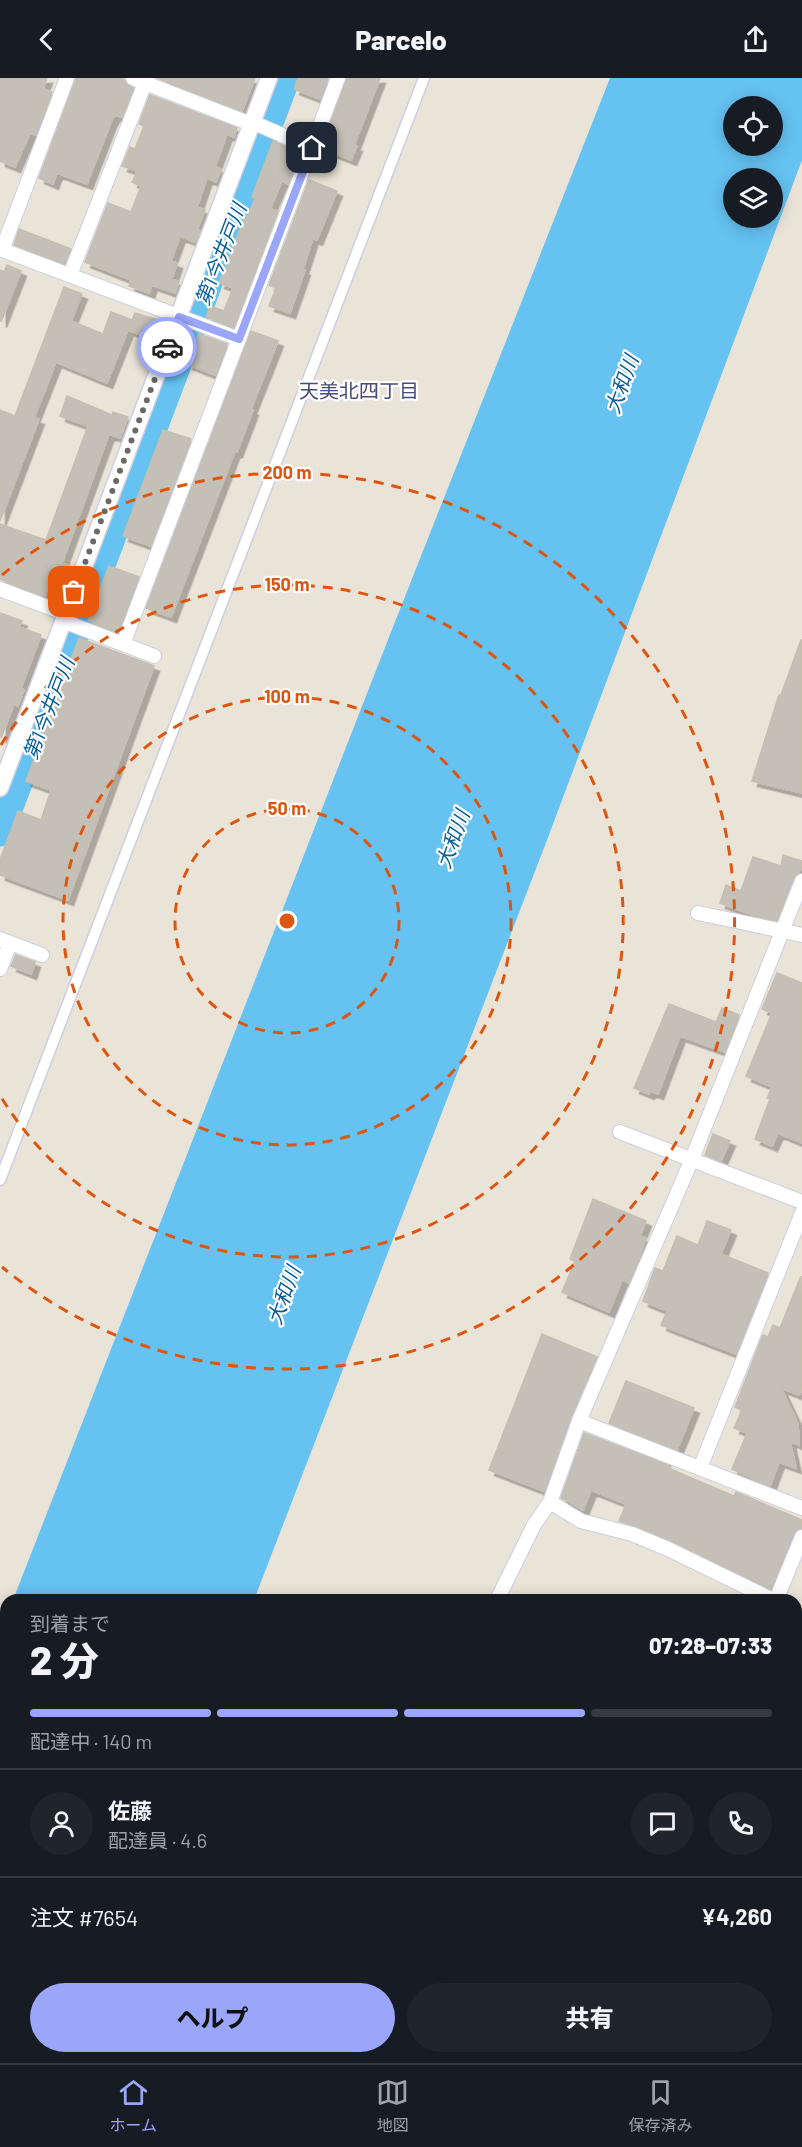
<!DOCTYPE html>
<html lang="ja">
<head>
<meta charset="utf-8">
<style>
  :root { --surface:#171b24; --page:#20242c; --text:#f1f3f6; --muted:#9ea1a6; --line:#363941; --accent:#9aa6fa }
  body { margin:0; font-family:Barlow,"Noto Sans JP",sans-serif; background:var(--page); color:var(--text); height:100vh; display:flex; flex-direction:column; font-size:22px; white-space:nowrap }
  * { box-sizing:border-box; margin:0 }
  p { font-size:20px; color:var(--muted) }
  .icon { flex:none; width:33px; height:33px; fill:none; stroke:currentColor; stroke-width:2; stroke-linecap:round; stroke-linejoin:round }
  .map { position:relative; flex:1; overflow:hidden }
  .sheet { position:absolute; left:0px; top:1516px; width:802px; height:470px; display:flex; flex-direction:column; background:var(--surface); border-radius:18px 18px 0 0; box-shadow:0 3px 15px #0003 }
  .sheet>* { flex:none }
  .tools { position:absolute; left:723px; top:18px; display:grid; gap:12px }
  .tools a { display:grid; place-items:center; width:60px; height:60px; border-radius:50%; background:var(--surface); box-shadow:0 3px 15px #0003; font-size:30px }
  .pin { position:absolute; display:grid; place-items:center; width:51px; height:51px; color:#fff; margin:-26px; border-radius:12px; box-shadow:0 3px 9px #0006 }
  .courier { position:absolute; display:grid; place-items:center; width:60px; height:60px; margin:-30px; border:4px solid #9aa6fa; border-radius:50%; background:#fff; color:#222; box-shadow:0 2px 8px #0007 }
  .overview em { font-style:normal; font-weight:800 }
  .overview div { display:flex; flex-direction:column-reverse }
  .overview { display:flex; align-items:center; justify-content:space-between; height:102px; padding:0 30px }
  h1 { font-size:39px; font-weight:800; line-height:45px }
  .bar { display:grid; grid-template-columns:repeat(4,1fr); gap:9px 6px; align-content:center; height:72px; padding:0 30px }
  .bar i { height:8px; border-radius:4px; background:var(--line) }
  .bar .active { background:var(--accent) }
  .bar p { grid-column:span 4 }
  .line { display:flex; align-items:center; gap:15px; padding:0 30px; border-top:2px solid var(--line) }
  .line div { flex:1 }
  .round { display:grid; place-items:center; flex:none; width:63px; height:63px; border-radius:32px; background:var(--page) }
  .primary-button { display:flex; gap:12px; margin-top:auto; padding:12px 30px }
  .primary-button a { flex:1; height:69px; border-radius:36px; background:var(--accent); color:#111; font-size:24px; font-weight:800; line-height:69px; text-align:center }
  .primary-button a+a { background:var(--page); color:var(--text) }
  header { display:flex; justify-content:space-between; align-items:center; height:78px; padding:0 30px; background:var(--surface); font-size:27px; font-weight:800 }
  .menu { display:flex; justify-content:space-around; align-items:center; height:84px; border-top:2px solid var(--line); background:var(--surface); font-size:16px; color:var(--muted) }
  .menu a { display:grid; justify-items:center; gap:3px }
  .menu .active { color:var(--accent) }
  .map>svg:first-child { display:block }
</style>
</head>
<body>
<header><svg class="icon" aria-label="back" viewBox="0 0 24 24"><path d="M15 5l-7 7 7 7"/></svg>Parcelo<svg class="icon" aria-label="share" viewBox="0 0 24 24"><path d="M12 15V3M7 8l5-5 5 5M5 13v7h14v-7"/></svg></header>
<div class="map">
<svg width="802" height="1985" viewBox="0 0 802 1985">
  <defs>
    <filter id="shadow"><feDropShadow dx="5.5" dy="5.5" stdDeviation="0" flood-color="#0004"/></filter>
  </defs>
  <rect width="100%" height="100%" fill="#eae3d7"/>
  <path fill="#65c2f1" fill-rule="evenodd" d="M610 0H802V82L547 762 254 1522H13L391 554ZM734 28H772V68H734ZM734 100H772V140H734Z
    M6 1541V1980H80L78 1985H0V1556Z"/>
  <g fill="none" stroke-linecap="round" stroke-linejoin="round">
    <path stroke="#65c2f1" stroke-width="27" d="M0 755 287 0"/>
  </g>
  <path fill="#c5c0b7" stroke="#c5bfb1" stroke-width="1.5" filter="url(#shadow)" d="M0 0H47L43 11 52 14 36 57 30 55 15 89 0 83Z
    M76 0H122L133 10 122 39 115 37 111 44 87 106 57 95 53 106 39 100Z
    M157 0H255L242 33Z
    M298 0H328L320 21 294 11Z
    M347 0H380L354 68H357L351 82 321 70Z
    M150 17 237 50 234 59 227 56 215 89 221 91 216 104 207 100 197 129 205 132 197 152 200 153 195 164 180 158 171 183 177 185 172 201 179 204 175 215 152 207 149 215 129 208 131 202 85 184 108 125 131 134 141 108 132 104 137 93 122 88 130 69 135 71 144 48 139 46Z
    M273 63 300 75 288 106 282 103 270 131 278 133 234 249 206 239 210 228 224 233 233 210 219 205 244 141 246 142 255 120 252 119Z
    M309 102 337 113 317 162 313 160 303 191 305 192 290 235 269 228 276 210 269 207Z
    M19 151 71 171 65 186 14 167Z
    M7 187 21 193 1 244 0 192 4 194Z
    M64 209 82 216 71 243 103 256 111 234 132 242 107 305 56 284 34 340 39 341 0 443V332L15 338Z
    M135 235 162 243V248L157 263 128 252Z
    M251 253 278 263 251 331 253 332 237 374 235 373 171 539 146 530Z
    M199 256 227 266 215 297 187 286Z
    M67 318 112 337 113 334 128 339 120 360 109 356 62 485 69 488 63 504 52 500 45 518 0 501V446L46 462 88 348 60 338Z
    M163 352 191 361 151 468 123 458Z
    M109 488 139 499 118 552 116 554 88 543Z
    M0 535 22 543 19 549 41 557 21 610 24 612 18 628 14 626 1 660Z
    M79 560 154 588 68 822 0 797V782L18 733 41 742 51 712 26 703Z
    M801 562H802V715L752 703 779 617H781Z
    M783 777 802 783 801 791 794 800 777 842 759 839 720 825 726 807 741 813 753 779 781 788Z
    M16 877 35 884 31 896 11 888Z
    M777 895 802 905V1065L778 1055 772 1068 755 1061 770 1021 767 1020 772 1009 746 998 772 935 762 931Z
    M669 926 716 944 722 930 739 937 725 974 680 958 658 1016 650 1013 649 1016 634 1010Z
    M713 1056 730 1063 721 1083 705 1077Z
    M593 1121 646 1143 640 1158 646 1160 638 1183 629 1205 622 1202 609 1234 562 1214 575 1183 570 1181Z
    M707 1143 731 1152 721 1176 768 1195 736 1276 661 1247 667 1233 643 1223 655 1190 663 1193 677 1158 698 1167Z
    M801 1198 802 1311 799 1317 781 1310 798 1346 799 1367 790 1363 796 1390 779 1384 770 1408 732 1391 747 1355 734 1350 742 1332 735 1329 763 1257 768 1259 773 1247 780 1250Z
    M542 1256 597 1279 571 1340 544 1413 489 1392Z
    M626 1303 694 1330 677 1372 609 1345Z
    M584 1355 671 1388 670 1391 734 1418 736 1414 802 1442V1450L797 1452 794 1456 771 1511 672 1463 635 1448 619 1443 626 1426 591 1412 583 1432 561 1420Z"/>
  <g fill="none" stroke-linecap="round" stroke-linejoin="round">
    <g stroke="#cccfe1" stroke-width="13">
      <path id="pedestrian" d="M0 1102 424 0"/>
    </g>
    <g stroke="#cccfe1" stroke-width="16">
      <path id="minor" d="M147 0 145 5 251 46
        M252 44 312 70
        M0 171 239 261
        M2 172 67 0
        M70 197 145 5 133 0
        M0 511 66 536
        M63 543 154 578
        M123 566 338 0
        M698 835 802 857
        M0 861 42 877
        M0 891 10 865
        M620 1054 802 1124
        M579 1343 802 1430
        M700 1390 802 1135
        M550 1424 581 1443 632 1456 668 1471 773 1522
        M497 1522 534 1447 550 1424 579 1343 692 1081 802 803
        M776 1522 802 1459
        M796 1538 802 1541
        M796 1646 802 1649
        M796 1901 802 1902
        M796 1971 802 1974
        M507 1980 518 1985
        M327 1985 329 1980
        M619 1985 621 1980"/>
    </g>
    <g stroke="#cccfe1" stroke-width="19">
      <path id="tertiary" d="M0 710 269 0"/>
    </g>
    <use href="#pedestrian" stroke="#fff" stroke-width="10"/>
    <use href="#minor" stroke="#fff" stroke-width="14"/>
    <use href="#tertiary" stroke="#fff" stroke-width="16"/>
  </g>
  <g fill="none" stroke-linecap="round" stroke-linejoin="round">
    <path stroke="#6b6965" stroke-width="6" stroke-dasharray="0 10.8" d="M74 514 167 269"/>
    <path stroke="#9aa6fa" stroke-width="8" d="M167 269 179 239 239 261 312 70"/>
  </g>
  <g fill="none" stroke="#de560d" stroke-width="3" stroke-dasharray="10 8">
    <circle cx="287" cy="843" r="112"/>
    <circle cx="287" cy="843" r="224"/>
    <path d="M1 667A336 336 0 1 1 1 1019"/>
    <path d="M2 497A448 448 0 1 1 2 1189"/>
  </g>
  <g text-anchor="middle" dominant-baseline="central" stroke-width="4.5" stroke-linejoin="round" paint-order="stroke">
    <g font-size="20" font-style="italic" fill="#095d98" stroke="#fff">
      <text transform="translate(220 176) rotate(-69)">第1今井戸川</text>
      <text transform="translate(621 306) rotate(-70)">大和川</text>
      <text transform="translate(48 630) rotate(-69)">第1今井戸川</text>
      <text transform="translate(452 761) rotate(-70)">大和川</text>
      <text transform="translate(283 1217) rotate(-70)">大和川</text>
    </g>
    <g font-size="20" fill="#474c78" stroke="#fff">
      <text x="359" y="312">天美北四丁目</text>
    </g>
  </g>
  <circle cx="287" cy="843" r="9" fill="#de560d" stroke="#fff" stroke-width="3"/>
  <g font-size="18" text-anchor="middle" font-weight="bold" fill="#de560d" stroke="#fff" stroke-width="4.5" stroke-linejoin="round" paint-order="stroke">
    <text x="287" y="401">200 m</text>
    <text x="287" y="513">150 m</text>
    <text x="287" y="625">100 m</text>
    <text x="287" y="737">50 m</text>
  </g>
</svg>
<div class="tools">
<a><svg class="icon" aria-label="locate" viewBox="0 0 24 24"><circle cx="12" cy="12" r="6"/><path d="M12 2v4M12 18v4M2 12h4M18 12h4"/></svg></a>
<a><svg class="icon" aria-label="layers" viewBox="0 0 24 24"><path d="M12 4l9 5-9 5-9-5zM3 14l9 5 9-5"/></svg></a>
</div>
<div class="pin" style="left:74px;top:514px;background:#ea580c"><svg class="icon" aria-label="bag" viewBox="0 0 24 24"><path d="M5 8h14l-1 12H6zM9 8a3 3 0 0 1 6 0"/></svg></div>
<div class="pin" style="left:312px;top:70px;background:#1f2937"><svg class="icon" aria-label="home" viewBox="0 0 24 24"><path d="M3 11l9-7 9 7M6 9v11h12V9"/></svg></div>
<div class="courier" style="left:167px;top:269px"><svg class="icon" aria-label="car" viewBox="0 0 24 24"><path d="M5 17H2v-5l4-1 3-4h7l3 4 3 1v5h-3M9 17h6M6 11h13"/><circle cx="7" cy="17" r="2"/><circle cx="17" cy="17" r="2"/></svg></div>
<section class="sheet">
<div class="overview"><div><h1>2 分</h1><p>到着まで</p></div><em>07:28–07:33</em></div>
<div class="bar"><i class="active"></i><i class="active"></i><i class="active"></i><i></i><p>配達中 · 140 m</p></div>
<div class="line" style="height:108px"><a class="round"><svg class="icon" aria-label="person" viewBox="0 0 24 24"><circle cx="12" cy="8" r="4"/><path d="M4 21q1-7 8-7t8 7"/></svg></a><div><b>佐藤</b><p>配達員 · 4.6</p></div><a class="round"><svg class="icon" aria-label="chat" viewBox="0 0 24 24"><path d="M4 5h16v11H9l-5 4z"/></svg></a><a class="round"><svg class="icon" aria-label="phone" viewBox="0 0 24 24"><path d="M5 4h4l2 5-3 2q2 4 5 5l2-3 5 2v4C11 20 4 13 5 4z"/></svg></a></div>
<div class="line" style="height:78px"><div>注文 #7654</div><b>¥4,260</b></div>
<div class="primary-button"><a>ヘルプ</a><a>共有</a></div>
</section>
</div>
<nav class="menu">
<a class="active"><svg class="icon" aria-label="home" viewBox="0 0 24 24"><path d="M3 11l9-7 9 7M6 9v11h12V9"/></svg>ホーム</a>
<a><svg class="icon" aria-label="map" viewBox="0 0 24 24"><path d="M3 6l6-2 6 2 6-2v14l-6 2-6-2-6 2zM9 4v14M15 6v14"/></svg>地図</a>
<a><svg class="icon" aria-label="saved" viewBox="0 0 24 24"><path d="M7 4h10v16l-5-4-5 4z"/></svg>保存済み</a>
</nav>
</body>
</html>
